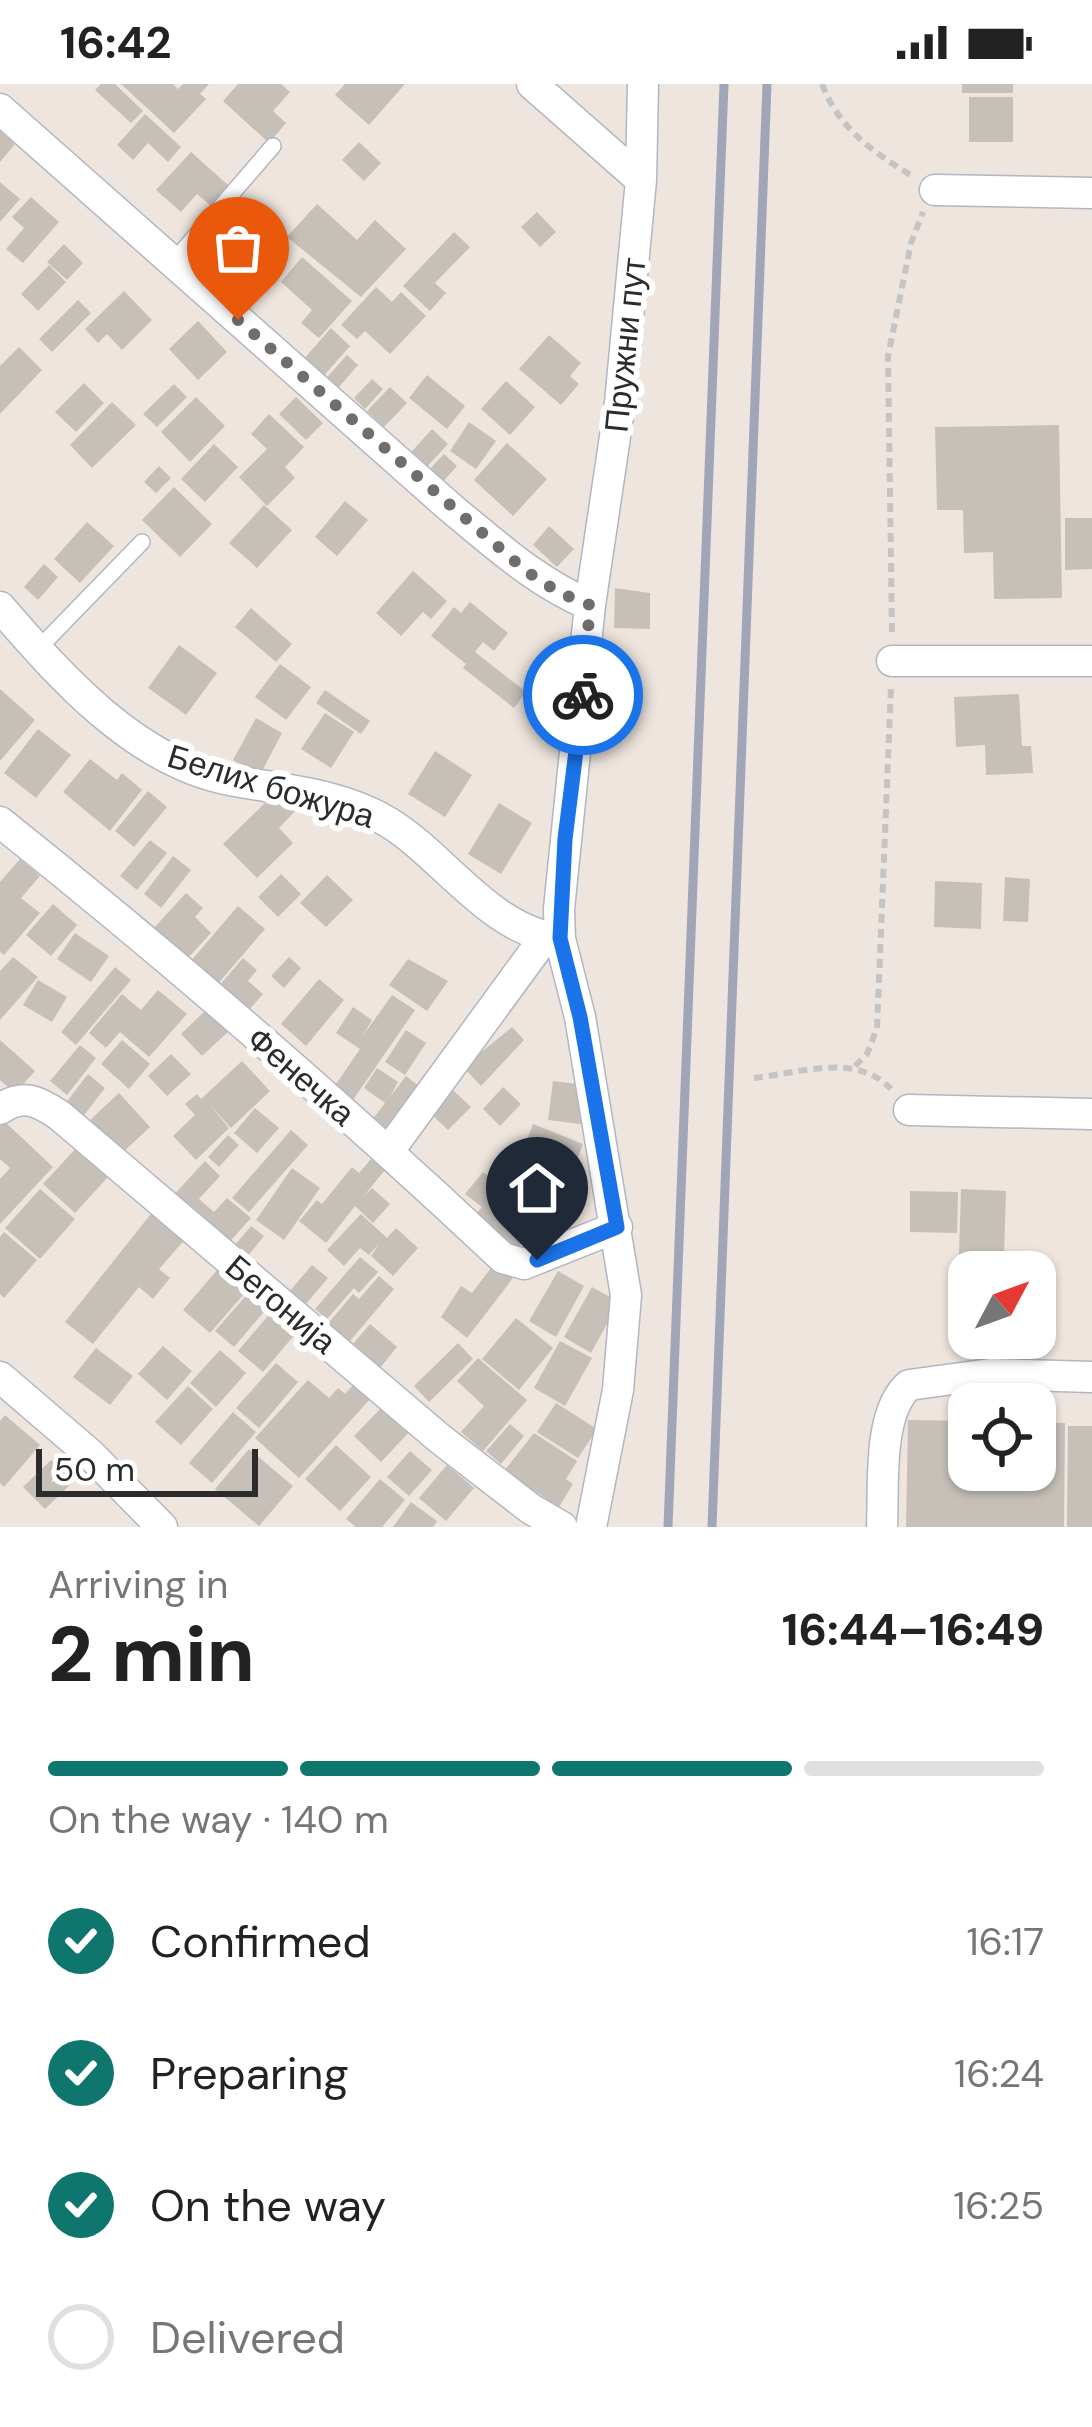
<!DOCTYPE html>
<html lang="en">
<head>
<meta charset="utf-8">
<style>
  :root { --surface:#fff; --page:#f6f6f6; --text:#222; --muted:#767676; --line:#e0e0e0; --accent:#0f766e }
  body { margin:0; font-family:"DM Sans",sans-serif; background:var(--page); color:var(--text); height:100vh; display:flex; flex-direction:column; font-size:45px; white-space:nowrap }
  * { box-sizing:border-box; margin:0 }
  p { font-size:39px; color:var(--muted) }
  .icon { flex:none; width:66px; height:66px; fill:none; stroke:currentColor; stroke-width:2; stroke-linecap:round; stroke-linejoin:round }
  .map { position:relative; height:1443px; overflow:hidden }
  .drawer { display:flex; flex-direction:column; background:var(--surface); flex:1 }
  .drawer>* { flex:none }
  .needle { width:78px; rotate:49deg }
  .fabs { position:absolute; left:948px; top:1167px; display:grid; gap:24px }
  .fabs a { display:grid; place-items:center; width:108px; height:108px; border-radius:24px; background:var(--surface); box-shadow:0 3px 9px #0004; font-size:60px }
  .scale { position:absolute; left:36px; bottom:30px; width:222px; box-sizing:border-box; padding-left:12px; border:6px solid #2c2c2c; border-top:0; font-size:33px; line-height:42px; white-space:nowrap; color:#2c2c2c; -webkit-text-stroke:9px #fff; paint-order:stroke }
  .pin { position:absolute; display:grid; place-items:center; width:102px; height:102px; color:#fff; margin:-123px -51px; border-radius:50% 50% 50% 0; rotate:-45deg; box-shadow:0 0 12px #0007 }
  .pin .icon { rotate:45deg }
  .courier { position:absolute; display:grid; place-items:center; width:120px; height:120px; margin:-60px; border:9px solid #1a73e8; border-radius:50%; background:#fff; color:#222; box-shadow:0 3px 15px #0007 }
  .overview em { font-style:normal; font-weight:800 }
  .overview div { display:flex; flex-direction:column-reverse }
  .overview { display:flex; align-items:center; justify-content:space-between; height:204px; padding:0 48px }
  h1 { font-size:78px; font-weight:800; line-height:90px }
  .bar { display:grid; grid-template-columns:repeat(4,1fr); gap:18px 12px; align-content:center; height:144px; padding:0 48px }
  .bar i { height:15px; border-radius:9px; background:var(--line) }
  .bar .on { background:var(--accent) }
  .bar p { grid-column:span 4 }
  ol { padding:0 48px; list-style:none }
  li { display:flex; align-items:center; gap:36px; height:132px }
  li p { margin-inline-start:auto }
  li .icon { padding:12px; border-radius:50%; background:var(--accent); color:#fff; stroke-width:4 }
  li:last-child { color:var(--muted) }
  li i { width:66px; height:66px; border:6px solid var(--line); border-radius:50% }
  .status { display:flex; justify-content:space-between; align-items:center; height:84px; padding:0 60px; background:var(--surface); direction:ltr }
  .status svg { height:33px; fill:currentColor }
  .map>svg:first-child { display:block }
</style>
</head>
<body>
<div class="status"><b>16:42</b><svg viewBox="0 0 49 12"><path d="M0 12V9h3v3zM5 12V6h3v6zM10 12V3h3v9zM15 12V0h3v12zM26 1h20v11H26zM47 4h2v5h-2z"/></svg></div>
<div class="map">
<svg width="1092" height="1443" viewBox="0 0 1092 1443">
  <rect width="100%" height="100%" fill="#eee5de"/>
  <path fill="#c6c0b9" d="M101 0H115L143 27 131 39 95 6Z
    M121 0H173L178 5 183 0H209L200 10 206 15 174 49Z
    M238 0H281L290 8 273 27 286 39 269 59 223 17Z
    M345 0H405L369 41 335 11Z
    M962 0H1013V9H962Z
    M969 13H1013V58H969Z
    M145 30 181 63 168 78 148 59 133 76 117 61Z
    M0 47 15 60 0 78Z
    M359 58 381 79 364 97 342 76Z
    M191 68 228 101 210 121 197 110 181 128 156 106Z
    M0 98 20 115 0 138Z
    M31 113 59 138 23 179 6 165 24 144 12 133Z
    M250 115 281 140 266 160 234 134Z
    M317 120 357 156 375 136 406 165 361 213 287 153Z
    M537 128 556 148 540 163 521 143Z
    M231 136 268 165 248 190 225 171 212 187 198 176Z
    M454 148 470 163 435 199 446 209 430 227 403 202Z
    M64 160 83 179 67 196 47 178Z
    M302 173 352 217 319 254 301 239 312 226 281 198Z
    M49 181 66 198 38 227 21 210Z
    M376 203 392 218 401 208 426 232 390 270 365 247 357 255 341 241Z
    M124 207 152 236 122 266 107 250 98 259 85 245Z
    M78 216 91 229 52 268 39 255Z
    M198 237 227 268 198 296 169 265Z
    M331 244 350 262 321 295 302 277Z
    M549 251 581 279 570 292 579 300 561 321 519 285Z
    M19 263 42 286 0 330V282Z
    M347 271 358 281 333 310 321 300Z
    M427 291 465 322 447 345 409 314Z
    M372 295 383 305 365 325 354 314Z
    M506 297 535 323 510 351 481 325Z
    M84 299 104 319 76 348 55 328Z
    M174 300 187 313 157 343 143 330Z
    M390 303 407 319 384 343 367 327Z
    M196 313 225 342 190 378 161 348Z
    M296 313 323 339 306 356 279 330Z
    M112 318 136 341 92 384 70 361Z
    M269 330 304 363 285 383 295 394 267 422 239 393 267 365 251 350Z
    M469 338 496 357 476 385 450 367Z
    M1059 341 1062 514 994 515 993 468 964 469 963 426H937L935 343Z
    M432 345 448 360 422 388 406 374Z
    M507 359 547 395 513 432 474 396Z
    M214 360 238 383 205 418 181 395Z
    M444 370 457 382 439 402 425 390Z
    M159 382 171 394 156 409 144 398Z
    M174 403 212 440 180 473 142 436Z
    M345 417 368 436 337 472 315 453Z
    M264 421 292 446 257 484 229 459Z
    M1065 434H1092V485L1065 486Z
    M87 438 114 462 80 499 54 475Z
    M549 442 574 465 557 483 533 461Z
    M44 480 58 493 38 516 24 503Z
    M413 487 447 517 431 535 423 528 401 552 376 529Z
    M615 504 650 509V545L614 544Z
    M470 518 508 549 494 567 483 558 475 568 526 608 514 624 463 584 466 580 431 552 454 523 461 529Z
    M251 524 292 560 276 578 235 543Z
    M179 561 217 589 186 631 148 604Z
    M280 580 311 603 286 636 255 613Z
    M0 605 35 636 0 677Z
    M325 606 370 637 361 650 316 619Z
    M1019 610 1022 662H1031L1033 689 986 691 985 661 956 663 954 613Z
    M325 629 354 648 331 684 301 665Z
    M256 634 282 649 260 691 233 676Z
    M38 645 71 671 36 714 4 689Z
    M435 667 472 691 445 733 408 710Z
    M90 675 117 696 122 689 142 706 110 747 63 708Z
    M148 707 167 723 134 763 115 747Z
    M268 716 297 725 279 744 293 759 257 794 223 760Z
    M499 719 532 739 501 790 468 770Z
    M150 756 167 769 137 806 120 792Z
    M173 772 191 786 161 824 144 810Z
    M20 775 40 792 21 814 40 829 4 871 0 868V798Z
    M281 790 301 810 278 833 258 813Z
    M327 791 353 816 326 843 300 819Z
    M1005 793 1030 795 1028 838 1003 837Z
    M935 797 982 799 981 845 934 843Z
    M186 809 203 824 195 833 211 849 187 875 153 845Z
    M53 820 77 841 51 872 26 851Z
    M238 822 265 845 216 902 190 878Z
    M75 849 109 872 91 898 57 875Z
    M13 873 38 893 0 936V887Z
    M289 873 301 884 284 904 271 892Z
    M243 874 257 886 248 897 263 910 247 928 218 903Z
    M408 875 448 897 427 927 389 901Z
    M115 883 131 896 76 961 61 948Z
    M319 895 344 916 306 962 281 940Z
    M38 896 67 913 52 938 23 921Z
    M158 906 187 930 149 973 120 948 106 964 89 949 122 910 141 926Z
    M392 911 415 926 353 1016 334 1003 360 965 336 949 353 923 372 936 362 953Z
    M206 926 228 948 202 972 181 950Z
    M512 943 524 956 481 1002 463 983Z
    M406 946 426 959 405 991 385 978Z
    M0 956 35 987 15 1009 0 996Z
    M122 956 150 980 129 1005 101 980Z
    M80 961 96 974 67 1011 50 997Z
    M171 970 191 990 167 1012 148 992Z
    M242 977 270 1007 231 1044 209 1020 229 1044 196 1076 173 1052 195 1031 185 1020 197 1010 201 1015Z
    M377 984 398 998 390 1013 406 992 425 1007 389 1055 369 1040 385 1019 364 1004Z
    M88 990 105 1004 78 1039 61 1025Z
    M553 997 586 1001 581 1040 548 1036Z
    M503 1003 521 1020 500 1042 483 1025Z
    M453 1006 471 1023 448 1046 430 1029Z
    M119 1009 150 1043 119 1072 88 1038Z
    M255 1024 279 1044 257 1069 234 1049Z
    M4 1037 53 1083 0 1140V1095L10 1084 0 1075V1042Z
    M533 1040 583 1060 564 1108 514 1088Z
    M291 1046 308 1061 249 1128 232 1114Z
    M228 1051 239 1061 219 1083 208 1073Z
    M77 1063 109 1092 75 1129 43 1100Z
    M371 1075 385 1086 362 1114 372 1104 390 1120 373 1139 355 1122 326 1159 299 1137 317 1116 322 1120 352 1083 359 1089Z
    M205 1077 220 1092 199 1115 214 1128 227 1114 251 1134 225 1163 171 1114Z
    M292 1084 320 1104 284 1156 256 1136Z
    M483 1088 543 1134 518 1164 476 1130 482 1123 465 1110Z
    M40 1105 75 1135 40 1175 5 1144Z
    M961 1105 1006 1107 1004 1172 959 1171Z
    M910 1107 958 1108 957 1149 910 1148Z
    M154 1126 187 1153 159 1185 170 1194 153 1215 139 1203 93 1260 65 1238Z
    M361 1130 387 1154 396 1144 418 1164 393 1192 371 1172 379 1160 369 1171 360 1164 344 1182 327 1166Z
    M251 1142 264 1152 248 1172 235 1161Z
    M4 1148 37 1176 4 1214 0 1210V1153Z
    M360 1173 378 1188 359 1209 354 1204 327 1235 315 1225Z
    M224 1178 251 1202 210 1249 183 1226Z
    M494 1180 513 1194 467 1254 441 1233 461 1202 472 1209Z
    M312 1181 328 1194 305 1221 289 1208Z
    M558 1187 584 1202 556 1253 529 1237Z
    M379 1192 394 1205 345 1263 324 1244 353 1210 359 1215Z
    M592 1203 619 1218 591 1269 564 1253Z
    M250 1207 268 1223 234 1263 215 1247Z
    M272 1227 297 1248 263 1288 238 1267Z
    M516 1234 553 1264 519 1306 482 1275Z
    M370 1240 397 1263 380 1284 352 1261Z
    M560 1257 592 1274 565 1322 534 1304Z
    M458 1259 473 1275 429 1318 414 1302Z
    M163 1262 192 1287 167 1316 138 1290Z
    M96 1264 133 1292 110 1321 73 1293Z
    M220 1266 246 1289 216 1323 190 1299Z
    M478 1274 527 1316 483 1367 461 1348 484 1322 457 1297Z
    M276 1279 298 1298 259 1344 236 1324Z
    M308 1296 329 1314 338 1304 345 1310 354 1300 371 1314 299 1394 255 1354Z
    M188 1302 213 1325 181 1361 155 1338Z
    M556 1319 597 1345 578 1374 537 1348Z
    M385 1320 411 1346 381 1378 354 1352Z
    M233 1328 256 1348 212 1399 189 1379Z
    M5 1331 40 1361 4 1403 0 1399V1337Z
    M908 1336 969 1337V1386H1035V1338L1065 1339 1064 1443H906Z
    M510 1340 524 1352 501 1380 486 1367Z
    M1068 1342H1092V1443H1067Z
    M534 1349 577 1377 566 1395 573 1400 559 1423 504 1387Z
    M336 1361 371 1393 340 1427 305 1395Z
    M249 1365 293 1402 259 1442 215 1405Z
    M410 1367 432 1386 409 1412 387 1393Z
    M51 1376 73 1398 45 1425 23 1403Z
    M447 1381 474 1404 446 1437 419 1414Z
    M380 1395 405 1416 382 1443H356L346 1435Z
    M411 1418 437 1437 433 1443H393Z"/>
  <g fill="none" stroke-linecap="round" stroke-linejoin="round">
    <g stroke="#b2b6c0" stroke-width="18">
      <path id="service" d="M173 178 273 62
        M39 564 142 458"/>
    </g>
    <g stroke="#b2b6c0" stroke-width="33">
      <path id="minor" d="M532 0 641 96
        M0 25 452 425C496 461 537 499 590 521
        M935 106 1092 109
        M0 523C60 592 135 678 230 696 283 706 340 709 388 738 445 773 490 847 560 855
        M892 577H1092
        M0 738C173 876 341 1022 503 1174L524 1180 617 1143
        M0 1025C23 1009 38 1017 59 1031L439 1354 531 1425 562 1443
        M909 1026 1092 1030
        M388 1068 545 853
        M0 1293 91 1371 162 1443
        M591 1443 618 1306 626 1211 580 933 560 855 559 825 590 521 620 319 641 96 643 0
        M882 1443C884 1403 877 1329 909 1301L990 1290 1092 1293"/>
    </g>
    <path stroke="#c4c4c4" stroke-width="6" stroke-dasharray="9 6" stroke-linecap="butt" d="M822 0C839 45 874 69 914 93
      M892 548 888 272 911 159 923 128
      M855 982 867 970 877 944 891 603
      M754 994C800 989 856 968 891 1005"/>
    <use href="#service" stroke="#fff" stroke-width="15"/>
    <use href="#minor" stroke="#fff" stroke-width="30"/>
    <path stroke="#a0a6b7" stroke-width="9" d="M668 1443 724 0
      M712 1443 767 0"/>
  </g>
  <g fill="none" stroke-linecap="round" stroke-linejoin="round">
    <path stroke="#706d6a" stroke-width="12" stroke-dasharray="0 21.6" d="M238 236 526 487 560 509 590 521 583 611"/>
    <path stroke="#1a73e8" stroke-width="15" d="M537 1176 617 1143 580 933 560 854 565 755 583 611"/>
  </g>
  <g text-anchor="middle" dominant-baseline="central" stroke-width="12" stroke-linejoin="round" paint-order="stroke">
    <g font-size="33" fill="#2c2c2c" stroke="#fff">
      <text transform="translate(625 261) rotate(-84)">Пружни пут</text>
      <text transform="translate(271 702) rotate(17)">Белих божура</text>
      <text transform="translate(301 992) rotate(41)">Фенечка</text>
      <text transform="translate(281 1220) rotate(40)">Бегонија</text>
    </g>
  </g>
</svg>
<div class="fabs">
<a><svg class="needle" viewBox="-14 -14 28 28"><path d="M0-13l5 13h-10z" fill="#e53935"/><path d="M0 13l5-13h-10z" fill="#767676"/></svg></a>
<a><svg class="icon" aria-label="locate" viewBox="0 0 24 24"><circle cx="12" cy="12" r="6"/><path d="M12 2v4M12 18v4M2 12h4M18 12h4"/></svg></a>
</div>
<div class="scale">50 m</div>
<div class="pin" style="left:238px;top:236px;background:#ea580c"><svg class="icon" aria-label="bag" viewBox="0 0 24 24"><path d="M5 8h14l-1 12H6zM9 8a3 3 0 0 1 6 0"/></svg></div>
<div class="pin" style="left:537px;top:1176px;background:#1f2937"><svg class="icon" aria-label="home" viewBox="0 0 24 24"><path d="M3 11l9-7 9 7M6 9v11h12V9"/></svg></div>
<div class="courier" style="left:583px;top:611px"><svg class="icon" aria-label="bike" viewBox="0 0 24 24"><circle cx="6" cy="16" r="4"/><circle cx="18" cy="16" r="4"/><path d="M6 16l4-8h5l3 8M10 8l3 8H6M13 5h3"/></svg></div>
</div>
<section class="drawer">
<div class="overview"><div><h1>2 min</h1><p>Arriving in</p></div><em>16:44–16:49</em></div>
<div class="bar"><i class="on"></i><i class="on"></i><i class="on"></i><i></i><p>On the way · 140 m</p></div>
<ol>
<li><svg class="icon" aria-label="check" viewBox="0 0 24 24"><path d="M5 12l5 5 9-10"/></svg>Confirmed<p>16:17</p></li>
<li><svg class="icon" aria-label="check" viewBox="0 0 24 24"><path d="M5 12l5 5 9-10"/></svg>Preparing<p>16:24</p></li>
<li><svg class="icon" aria-label="check" viewBox="0 0 24 24"><path d="M5 12l5 5 9-10"/></svg>On the way<p>16:25</p></li>
<li><i></i>Delivered</li>
</ol>
</section>
</body>
</html>
